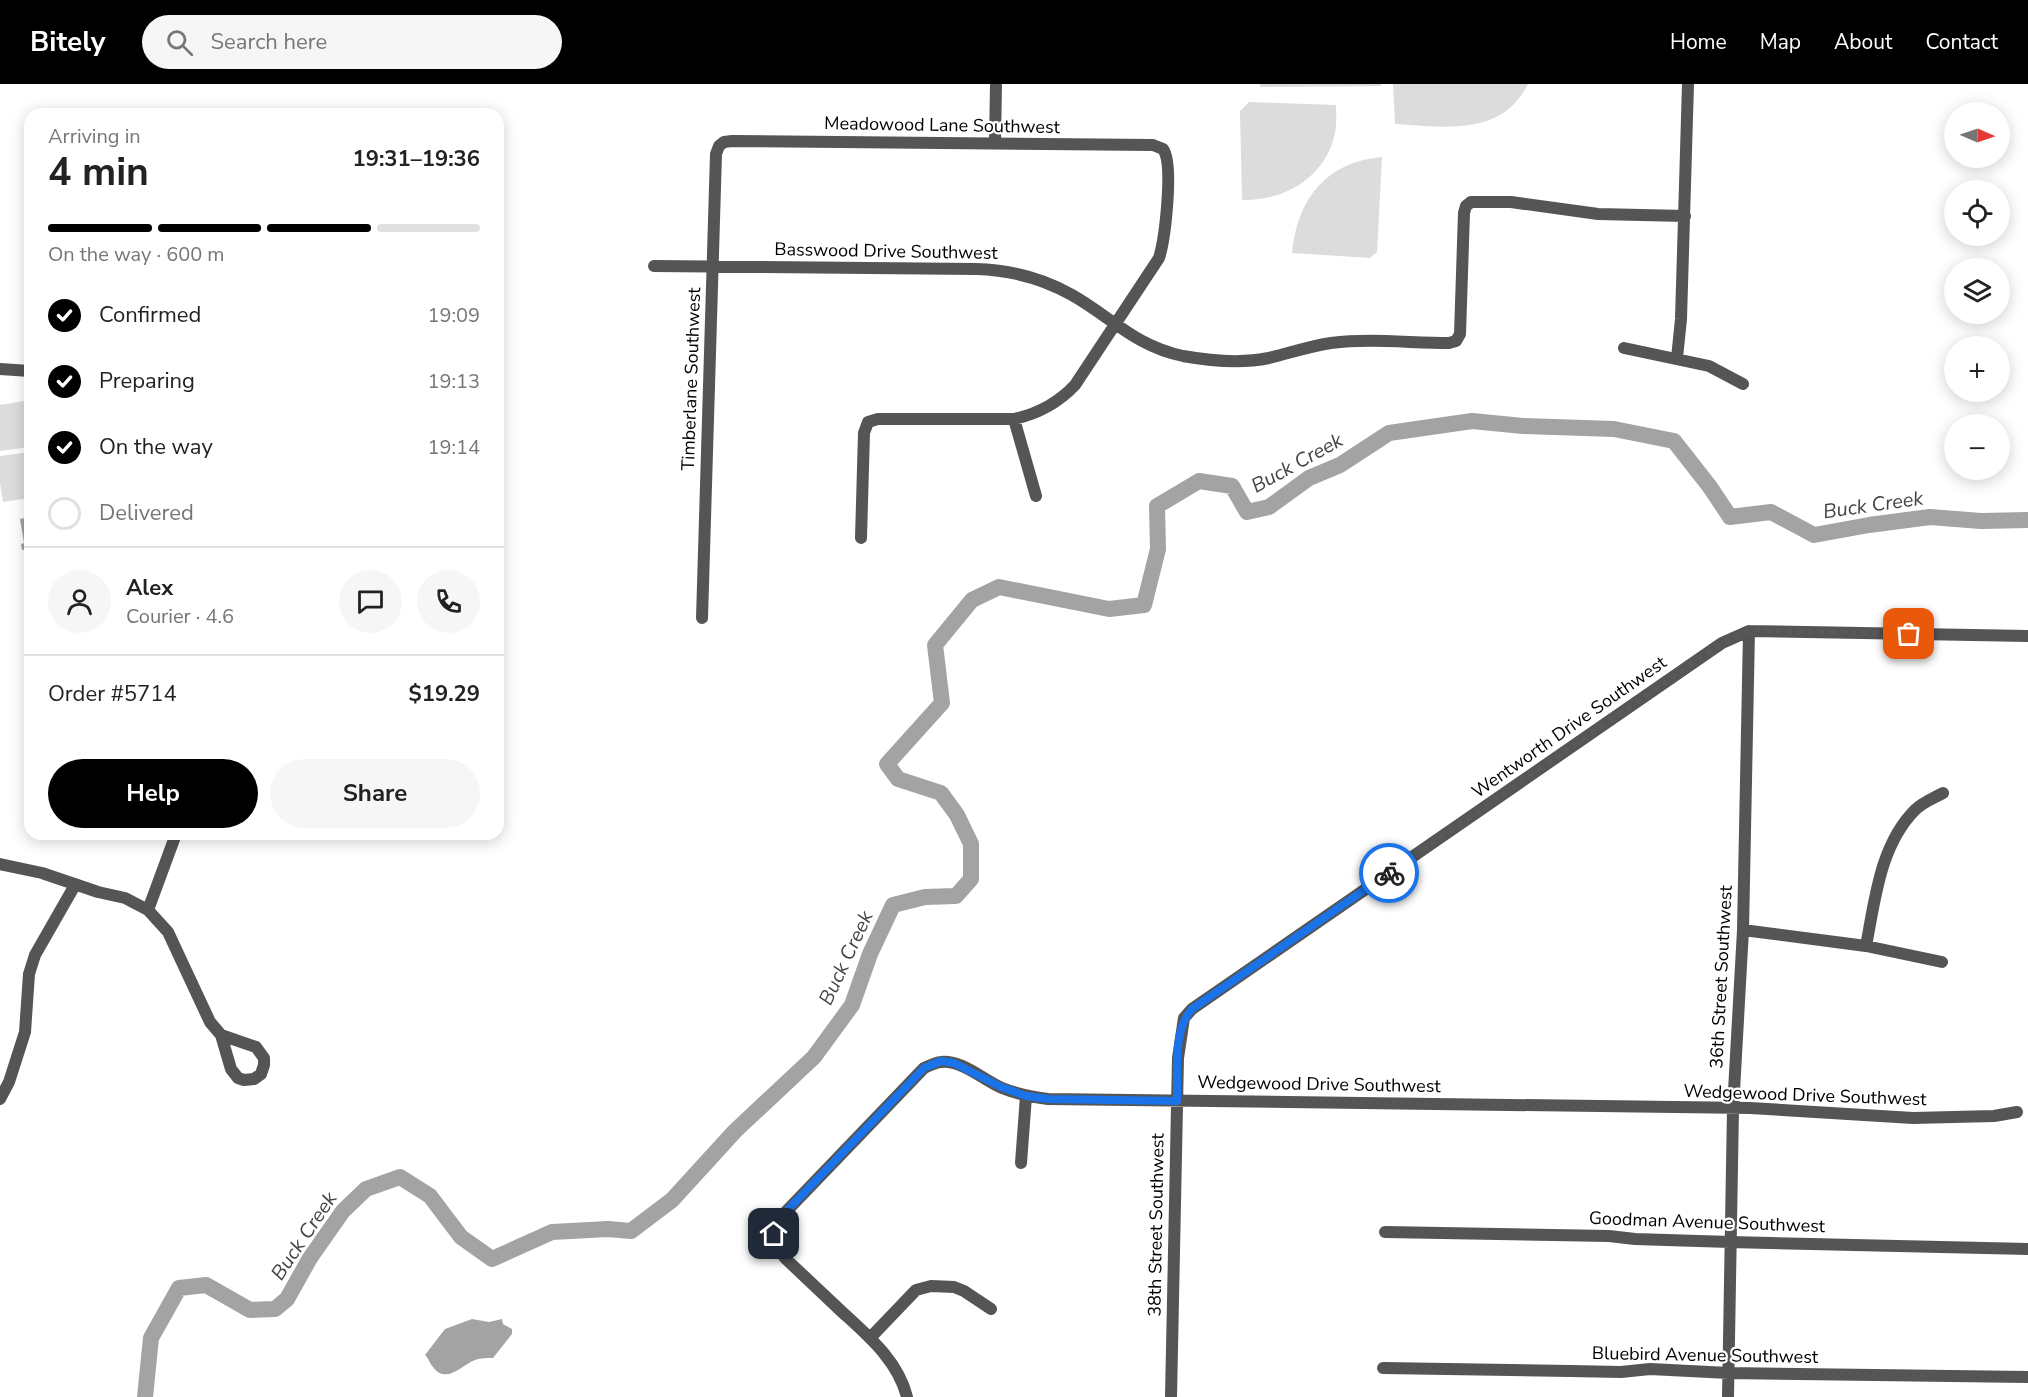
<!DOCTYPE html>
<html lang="en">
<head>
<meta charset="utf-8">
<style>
  :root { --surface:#fff; --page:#f6f6f6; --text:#222; --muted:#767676; --line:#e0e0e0; --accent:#000 }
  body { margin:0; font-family:"Nunito Sans",sans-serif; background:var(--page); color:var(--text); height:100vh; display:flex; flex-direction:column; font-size:22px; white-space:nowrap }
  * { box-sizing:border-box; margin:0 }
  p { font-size:20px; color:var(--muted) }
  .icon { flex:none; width:33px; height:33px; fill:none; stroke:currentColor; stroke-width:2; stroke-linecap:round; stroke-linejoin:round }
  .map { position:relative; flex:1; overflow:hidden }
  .details { position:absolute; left:24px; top:24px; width:480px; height:732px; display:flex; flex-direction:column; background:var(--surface); border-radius:18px; box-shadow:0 3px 15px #0003 }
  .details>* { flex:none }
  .needle { width:39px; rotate:92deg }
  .fabs { position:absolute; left:1944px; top:18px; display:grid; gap:12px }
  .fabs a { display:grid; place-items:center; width:66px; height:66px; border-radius:50%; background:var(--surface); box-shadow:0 3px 15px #0003; font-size:30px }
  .pin { position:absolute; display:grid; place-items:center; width:51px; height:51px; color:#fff; margin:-26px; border-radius:12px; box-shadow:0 3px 9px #0006 }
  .courier { position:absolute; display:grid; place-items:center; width:60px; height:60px; margin:-30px; border:4px solid #1a73e8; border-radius:50%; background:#fff; color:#222; box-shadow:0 2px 8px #0007 }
  .summary em { font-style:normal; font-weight:700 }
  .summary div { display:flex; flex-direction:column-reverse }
  .summary { display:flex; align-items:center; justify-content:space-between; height:102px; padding:0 24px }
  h1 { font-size:39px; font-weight:700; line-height:45px }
  .bar { display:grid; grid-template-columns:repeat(4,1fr); gap:9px 6px; align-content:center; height:72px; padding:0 24px }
  .bar i { height:8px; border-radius:4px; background:var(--line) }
  .bar .selected { background:var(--accent) }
  .bar p { grid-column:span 4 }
  .line { display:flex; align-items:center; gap:15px; padding:0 24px; border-top:2px solid var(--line) }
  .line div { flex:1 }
  .round { display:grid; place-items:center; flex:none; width:63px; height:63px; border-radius:32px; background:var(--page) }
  ol { padding:0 24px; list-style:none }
  li { display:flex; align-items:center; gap:18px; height:66px }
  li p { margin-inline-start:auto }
  li .icon { padding:6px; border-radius:50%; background:var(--accent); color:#fff; stroke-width:4 }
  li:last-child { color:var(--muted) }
  li i { width:33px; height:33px; border:3px solid var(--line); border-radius:50% }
  .cta { display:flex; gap:12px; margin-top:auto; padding:12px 24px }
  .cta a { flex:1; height:69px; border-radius:36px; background:var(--accent); color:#fff; font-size:24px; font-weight:700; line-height:69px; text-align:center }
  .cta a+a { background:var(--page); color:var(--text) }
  header { display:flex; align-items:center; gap:36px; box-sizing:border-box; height:84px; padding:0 30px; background:var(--accent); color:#fff }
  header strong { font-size:28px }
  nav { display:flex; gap:33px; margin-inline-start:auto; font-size:21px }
  .search { width:420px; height:54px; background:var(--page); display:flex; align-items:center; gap:15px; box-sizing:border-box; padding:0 21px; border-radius:33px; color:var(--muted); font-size:22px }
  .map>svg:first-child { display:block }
</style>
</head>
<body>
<header>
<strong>Bitely</strong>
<div class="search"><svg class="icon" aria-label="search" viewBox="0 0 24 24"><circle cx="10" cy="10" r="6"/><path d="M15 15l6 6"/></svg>Search here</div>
<nav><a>Home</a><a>Map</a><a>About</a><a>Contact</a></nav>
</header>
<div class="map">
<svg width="2028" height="1313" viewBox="0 0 2028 1313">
  <rect width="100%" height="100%" fill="#fff"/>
  <path fill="#dcdcdc" d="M1260 0H1381V2L1260 3Z
    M1393 0H1528C1502 53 1445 43 1395 40Z
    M1249 18 1336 21C1336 30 1337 40 1335 49 1326 93 1285 117 1242 116L1240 27Z
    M1382 73 1377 168 1370 174 1292 169C1297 115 1326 78 1382 73Z
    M30 316V363L0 367V321Z
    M30 368V414L3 418 0 399V372Z"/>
  <path fill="#a3a3a3" d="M30 433V465L22 466 21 460 24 459 20 435Z
    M472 1235 489 1238 502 1235 503 1240 512 1245V1250L493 1274C487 1274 481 1274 475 1276 462 1281 446 1301 433 1283 430 1280 429 1275 425 1271L445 1245Z"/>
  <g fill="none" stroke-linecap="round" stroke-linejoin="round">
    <path stroke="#a3a3a3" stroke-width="16" d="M145 1313 151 1254 179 1204 206 1201 250 1226 275 1225 287 1215 310 1174 343 1127 366 1105 400 1093 430 1112 461 1153 492 1175 552 1148 608 1145 631 1147 672 1116 735 1047 814 973 852 921 870 870 893 821 925 813 956 812 971 795V760L957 731 941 709 898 695 887 680 942 619 935 561 972 516 999 503 1109 525 1144 521 1158 465 1157 422 1199 397 1232 402 1247 428 1269 423 1309 394 1340 381 1389 349 1472 337 1523 342 1614 345 1674 357 1710 403 1730 433 1771 428 1814 451 1869 441 1930 433 1981 437 2028 436"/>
    <path stroke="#555" stroke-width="12" d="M995 59 996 0
      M654 182 976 185C1010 186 1042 194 1072 211 1111 233 1135 262 1183 272 1211 277 1240 280 1269 274 1290 269 1310 262 1331 259 1370 254 1410 259 1449 259L1456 257 1460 250 1464 129 1466 122 1471 118H1511L1598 130 1685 132
      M1624 264 1709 282 1743 300
      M1677 274 1681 235 1688 0
      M0 285 30 287
      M1014 335 1036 412
      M702 534 716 70 719 62 724 58 732 57 1153 61 1163 65C1174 80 1165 155 1159 174L1075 301C1059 318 1037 330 1014 335H878L868 338 864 349 861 454
      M0 780 42 789 98 808 125 814 148 826 168 848 210 938 221 951 231 985 238 994 244 996 254 995 261 990 264 981V974L256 963 221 951
      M148 826 176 750
      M1743 846 1866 862 1942 878
      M1866 862C1875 816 1880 761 1915 726 1923 718 1934 714 1943 709
      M0 1015 9 998 25 948 29 890 35 871 75 801
      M1021 1079 1026 1012
      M1385 1148 1609 1152 1635 1155 1730 1158 2028 1165
      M870 1254 916 1206 931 1202 954 1203 964 1207 991 1225
      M1383 1284 1570 1287 1621 1288 1650 1285 1729 1289 2028 1293
      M907 1313C898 1276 867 1251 840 1226 822 1209 804 1192 786 1175 774 1162 773 1152 778 1136L924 984C929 982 936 978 941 978 963 976 983 996 1002 1004 1017 1010 1032 1013 1048 1015L1750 1024 1913 1034 1994 1032 2017 1028
      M1171 1313 1178 974 1184 934 1192 925 1722 559 1749 547 2028 552
      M1728 1313 1733 1025 1743 846 1749 547"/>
  </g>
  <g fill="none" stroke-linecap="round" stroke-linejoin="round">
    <path stroke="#595959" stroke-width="6" stroke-dasharray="0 10.8" d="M1389 789 1722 559 1749 546 1909 550"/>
    <path stroke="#1a73e8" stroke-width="8" d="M774 1150 778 1136 924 984 941 977 954 979 1001 1003 1026 1012 1048 1015 1177 1017C1178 989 1172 947 1192 925L1389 789"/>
  </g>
  <g text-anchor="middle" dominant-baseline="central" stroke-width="4.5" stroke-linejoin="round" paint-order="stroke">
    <g font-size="18" fill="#000" stroke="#fff">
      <text transform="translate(942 41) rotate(1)">Meadowood Lane Southwest</text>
      <text transform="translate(886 167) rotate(1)">Basswood Drive Southwest</text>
      <text transform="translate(691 295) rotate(-88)">Timberlane Southwest</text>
      <text transform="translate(1569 643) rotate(-35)">Wentworth Drive Southwest</text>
      <text transform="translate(1721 893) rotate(-87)">36th Street Southwest</text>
      <text transform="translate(1319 1000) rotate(1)">Wedgewood Drive Southwest</text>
      <text transform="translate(1805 1011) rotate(2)">Wedgewood Drive Southwest</text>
      <text transform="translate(1707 1138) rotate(2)">Goodman Avenue Southwest</text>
      <text transform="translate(1156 1141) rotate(-89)">38th Street Southwest</text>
      <text transform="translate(1705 1271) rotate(1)">Bluebird Avenue Southwest</text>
    </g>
    <g font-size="20" font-style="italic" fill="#444" stroke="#fff">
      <text transform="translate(1297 379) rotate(-29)">Buck Creek</text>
      <text transform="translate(1873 421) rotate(-8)">Buck Creek</text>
      <text transform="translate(846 874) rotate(-65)">Buck Creek</text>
      <text transform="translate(304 1152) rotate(-56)">Buck Creek</text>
    </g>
  </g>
</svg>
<div class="fabs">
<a><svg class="needle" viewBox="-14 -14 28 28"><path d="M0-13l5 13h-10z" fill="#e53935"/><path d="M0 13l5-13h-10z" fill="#767676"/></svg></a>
<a><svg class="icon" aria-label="locate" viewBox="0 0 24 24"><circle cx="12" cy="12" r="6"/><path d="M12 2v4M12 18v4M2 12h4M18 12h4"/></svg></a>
<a><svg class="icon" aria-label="layers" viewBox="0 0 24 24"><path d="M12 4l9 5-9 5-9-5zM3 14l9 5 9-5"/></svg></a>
<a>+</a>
<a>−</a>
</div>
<div class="pin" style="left:1909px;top:550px;background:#ea580c"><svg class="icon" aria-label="bag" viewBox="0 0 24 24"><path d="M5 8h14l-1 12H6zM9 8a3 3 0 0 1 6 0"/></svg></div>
<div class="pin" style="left:774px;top:1150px;background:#1f2937"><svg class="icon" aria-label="home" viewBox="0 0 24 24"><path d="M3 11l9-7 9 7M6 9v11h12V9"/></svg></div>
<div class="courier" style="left:1389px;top:789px"><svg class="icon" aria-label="bike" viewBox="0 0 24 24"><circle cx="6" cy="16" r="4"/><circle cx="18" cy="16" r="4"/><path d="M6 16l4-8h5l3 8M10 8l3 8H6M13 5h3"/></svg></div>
<section class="details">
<div class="summary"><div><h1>4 min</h1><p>Arriving in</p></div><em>19:31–19:36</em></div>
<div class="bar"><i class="selected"></i><i class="selected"></i><i class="selected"></i><i></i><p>On the way · 600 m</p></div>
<ol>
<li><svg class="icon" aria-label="check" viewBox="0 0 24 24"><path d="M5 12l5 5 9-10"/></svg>Confirmed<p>19:09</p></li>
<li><svg class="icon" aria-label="check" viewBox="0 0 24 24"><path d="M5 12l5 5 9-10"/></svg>Preparing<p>19:13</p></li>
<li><svg class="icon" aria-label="check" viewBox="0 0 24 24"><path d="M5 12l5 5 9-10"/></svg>On the way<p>19:14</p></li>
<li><i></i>Delivered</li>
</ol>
<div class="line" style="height:108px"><a class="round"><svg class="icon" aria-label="person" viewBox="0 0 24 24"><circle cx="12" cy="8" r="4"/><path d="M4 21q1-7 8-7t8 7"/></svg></a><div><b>Alex</b><p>Courier · 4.6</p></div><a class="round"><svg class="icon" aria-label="chat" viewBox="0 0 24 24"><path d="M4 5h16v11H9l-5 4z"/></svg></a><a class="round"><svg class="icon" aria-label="phone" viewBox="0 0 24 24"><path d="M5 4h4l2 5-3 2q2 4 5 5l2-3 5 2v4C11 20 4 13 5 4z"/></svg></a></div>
<div class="line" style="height:78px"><div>Order #5714</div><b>$19.29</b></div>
<div class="cta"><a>Help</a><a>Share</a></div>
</section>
</div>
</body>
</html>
